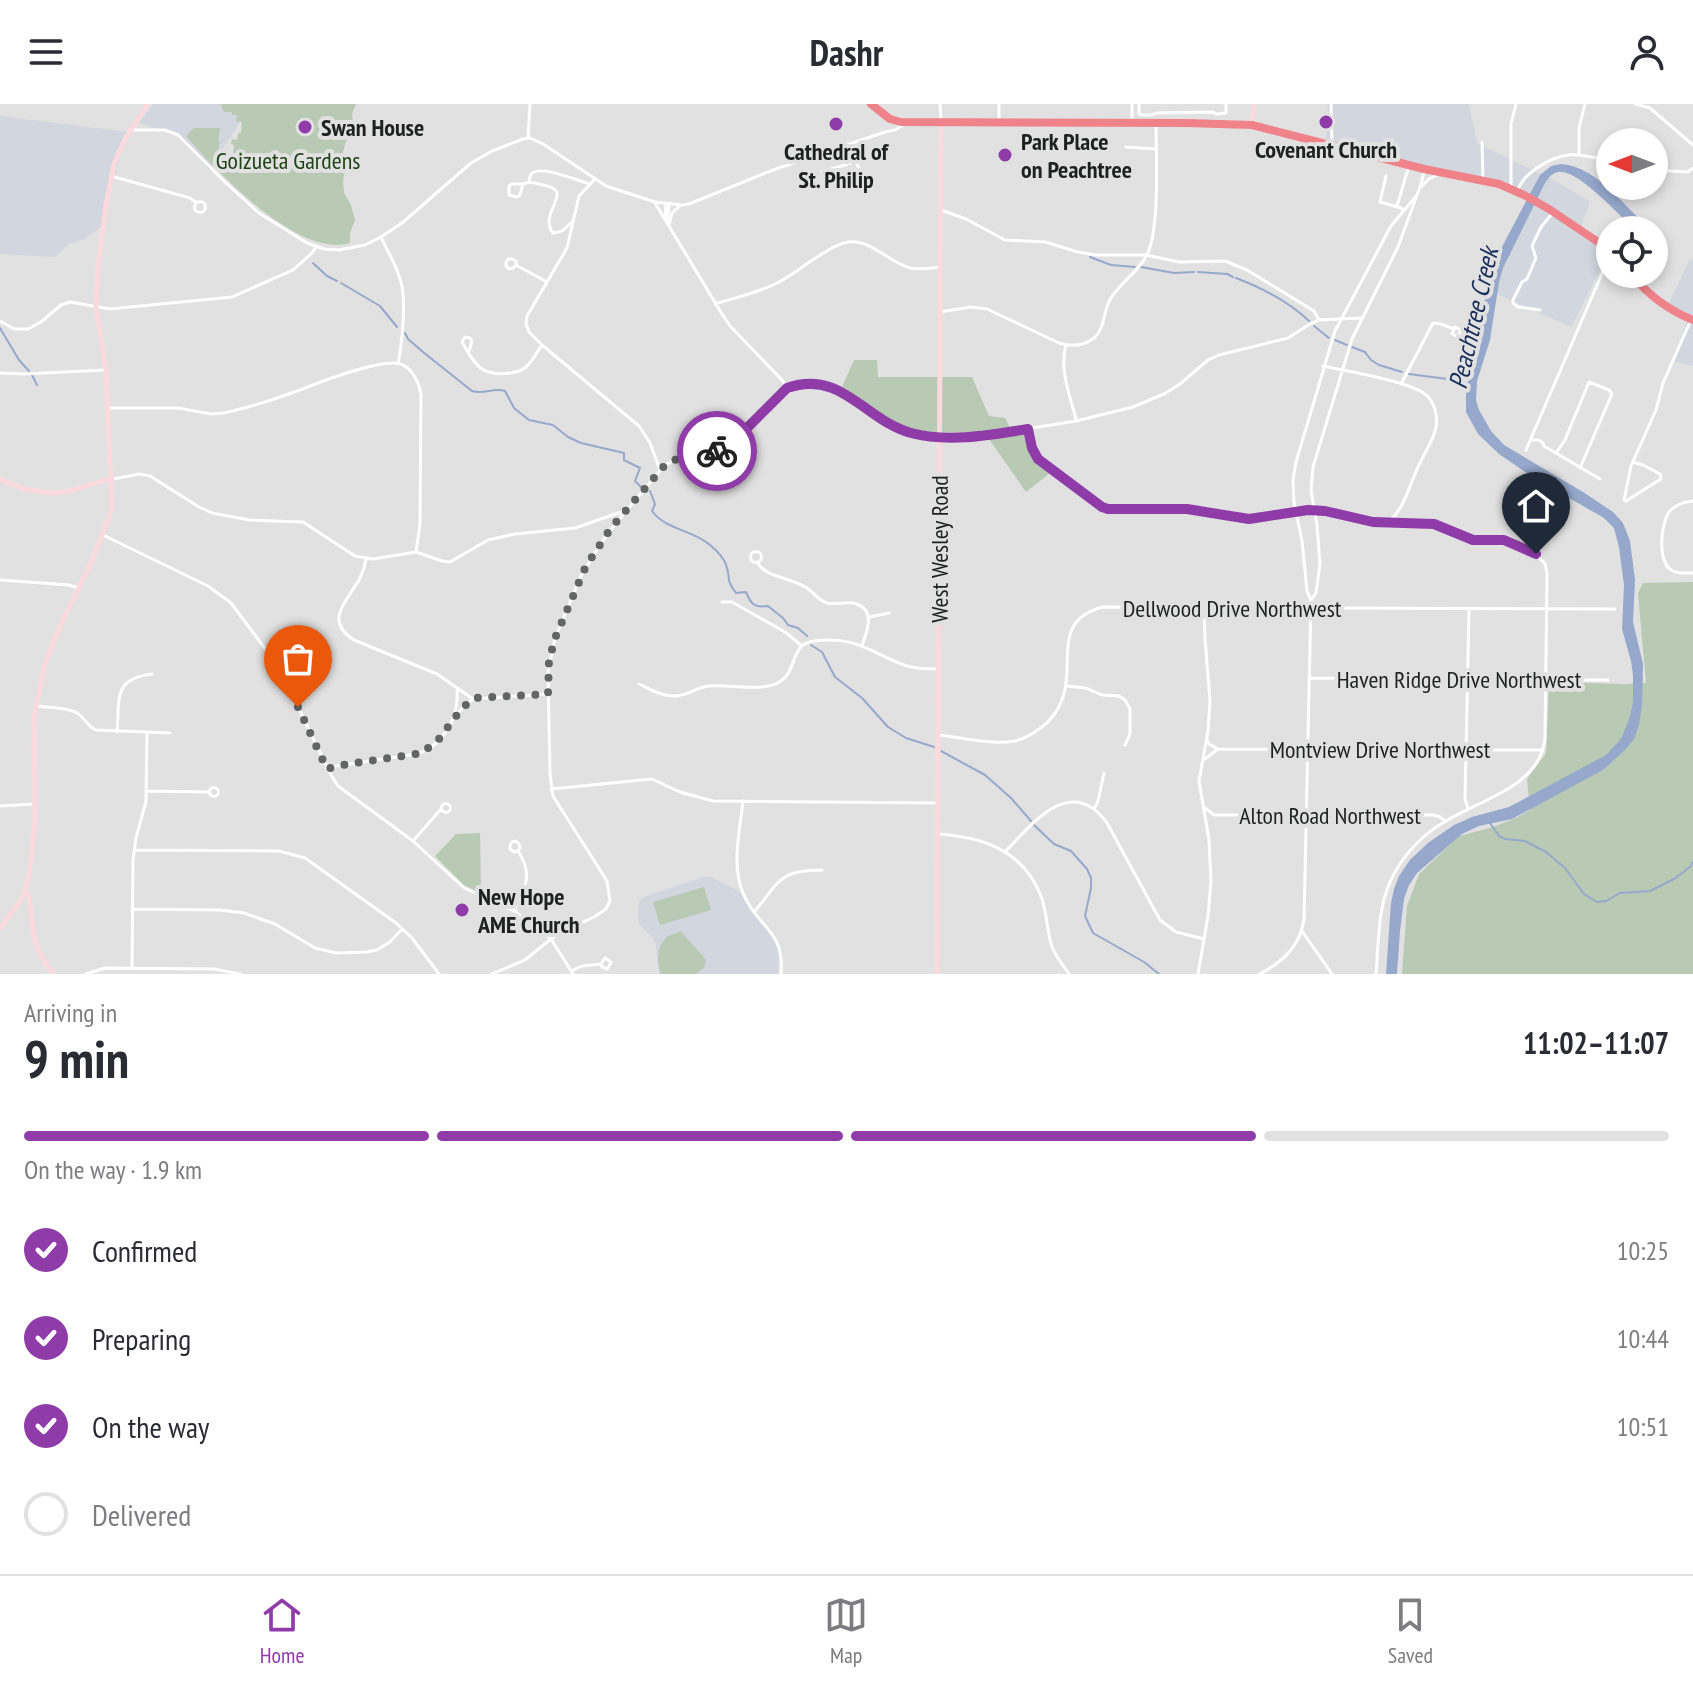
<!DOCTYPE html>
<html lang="en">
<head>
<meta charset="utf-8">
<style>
  :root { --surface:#fff; --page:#f7f7f7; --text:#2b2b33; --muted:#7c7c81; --line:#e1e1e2; --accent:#8f3ba8 }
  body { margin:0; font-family:"PT Sans Narrow",sans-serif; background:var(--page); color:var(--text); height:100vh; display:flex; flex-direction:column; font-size:30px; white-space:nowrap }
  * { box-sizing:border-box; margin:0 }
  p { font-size:26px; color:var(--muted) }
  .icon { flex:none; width:44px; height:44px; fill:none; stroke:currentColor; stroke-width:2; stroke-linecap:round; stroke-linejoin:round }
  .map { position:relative; height:870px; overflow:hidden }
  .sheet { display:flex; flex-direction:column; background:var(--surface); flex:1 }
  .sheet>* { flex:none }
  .needle { width:52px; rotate:270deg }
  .buttons { position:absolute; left:1596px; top:24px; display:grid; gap:16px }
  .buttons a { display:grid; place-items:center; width:72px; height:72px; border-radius:50%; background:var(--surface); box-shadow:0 4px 12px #0003; font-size:40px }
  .pin { position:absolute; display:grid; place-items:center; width:68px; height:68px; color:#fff; margin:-82px -34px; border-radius:50% 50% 50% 0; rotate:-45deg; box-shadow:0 0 8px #0007 }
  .pin .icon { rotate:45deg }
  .courier { position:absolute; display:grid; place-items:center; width:80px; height:80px; margin:-40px; border:6px solid #8f3ba8; border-radius:50%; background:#fff; color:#222; box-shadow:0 2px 10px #0007 }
  .summary em { font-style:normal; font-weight:800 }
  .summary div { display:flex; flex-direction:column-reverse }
  .summary { display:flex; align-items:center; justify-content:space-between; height:136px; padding:0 24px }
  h1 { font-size:52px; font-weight:800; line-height:60px }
  .bar { display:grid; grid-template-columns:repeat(4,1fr); gap:12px 8px; align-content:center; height:96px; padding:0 24px }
  .bar i { height:10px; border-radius:6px; background:var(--line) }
  .bar .selected { background:var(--accent) }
  .bar p { grid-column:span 4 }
  ol { padding:0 24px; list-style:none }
  li { display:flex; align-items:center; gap:24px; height:88px }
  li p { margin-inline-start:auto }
  li .icon { padding:8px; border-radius:50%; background:var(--accent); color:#fff; stroke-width:4 }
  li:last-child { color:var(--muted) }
  li i { width:44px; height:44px; border:4px solid var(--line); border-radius:50% }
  header { display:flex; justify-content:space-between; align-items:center; height:104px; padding:0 24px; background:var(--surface); font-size:36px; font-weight:800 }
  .tabs { display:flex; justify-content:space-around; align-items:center; height:112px; border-top:2px solid var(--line); background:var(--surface); font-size:22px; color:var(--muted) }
  .tabs a { display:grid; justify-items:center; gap:4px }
  .tabs .selected { color:var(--accent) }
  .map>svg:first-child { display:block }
</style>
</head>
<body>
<header><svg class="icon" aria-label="menu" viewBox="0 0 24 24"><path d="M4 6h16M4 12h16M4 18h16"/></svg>Dashr<svg class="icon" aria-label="person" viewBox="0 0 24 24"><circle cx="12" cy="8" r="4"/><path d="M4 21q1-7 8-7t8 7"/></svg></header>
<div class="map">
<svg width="1693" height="870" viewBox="0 0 1693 870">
  <rect width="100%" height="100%" fill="#e1e1e2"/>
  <path fill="#d2d6de" d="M153 0H252L209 66 184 35 166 26H159L139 19Z
    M1328 0H1469L1477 39 1555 77 1590 97 1580 127 1609 149 1571 223 1490 187 1534 98 1519 89 1326 40Z
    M0 12 128 28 115 69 102 122 85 135 69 140 55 153 0 150Z
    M1690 155 1693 157V262L1673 257 1688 215 1667 203Z
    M703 773H711L739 787 756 813 774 833 779 847 778 870H659L656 841 652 833 640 821 638 815V804L640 796 646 792Z"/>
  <path fill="#b9cab4" d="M222 0H356L352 10 354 26 346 37 343 48 346 62 343 77 344 89 351 101 355 116 350 129V139C299 155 217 68 186 32L194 24H220L218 37H220L218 46 227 47V50H233L234 41 231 40 232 35 237 36 238 29H241L242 18 236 17 237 11H232V8H224L221 1Z
    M854 256H877L878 273H972L989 312 1005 314 1014 331 1025 329 1032 353 1050 369 1026 388 989 335 983 329 922 328 898 321 842 283Z
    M1693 478V870H1402L1407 802 1419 770 1459 732 1493 723 1516 714 1530 706 1527 675 1546 649 1549 580 1553 578 1625 580 1646 579 1638 489 1643 479Z
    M480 729 481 789 464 781 435 752 456 730Z
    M704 783 711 806 660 821 653 798Z
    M681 827C689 838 698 845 706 856L704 864 696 870H661C656 858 657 840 668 832 670 831 680 828 681 827Z"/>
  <path fill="#96a8cb" d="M1561 60C1599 63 1624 104 1652 126H1635C1621 113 1577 64 1558 68 1551 69 1547 76 1544 81L1503 164 1499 178 1490 236 1477 277 1476 296 1479 306 1491 327 1504 341 1583 388 1613 408 1623 419 1630 437 1635 476 1633 518 1643 560 1642 602 1639 621 1634 635 1625 646 1603 666 1512 715 1479 722 1462 730 1417 769 1409 781 1404 795 1400 827 1397 870H1386L1391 799 1394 785 1399 772 1410 756 1428 739 1454 721 1472 713 1509 703 1606 651 1621 635 1630 612 1633 598V571L1631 557 1622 525 1624 481 1619 443 1614 424 1604 414 1531 372 1499 350 1478 330 1466 308V284L1479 244 1485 195 1494 158 1540 71 1551 62Z"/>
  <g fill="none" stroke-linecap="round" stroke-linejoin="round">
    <path stroke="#96a8cb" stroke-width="2" d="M1090 153 1111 161 1135 163
      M313 159 327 172 337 177
      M1141 163 1174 169 1194 168
      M1198 168 1227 170 1233 173
      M1236 174C1262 184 1289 198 1309 217
      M341 179 380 202 397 223
      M1314 222 1329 234
      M0 224 19 256 29 267
      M405 229 408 235 423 248 472 287C484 291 494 283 505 287L514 304 529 316 553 321 568 333 581 339 624 349V356L640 364 635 377 641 383
      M1335 236 1347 241
      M1352 243 1365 248 1371 256 1379 261 1402 268
      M1409 270 1455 276 1466 279
      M32 271 37 281
      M650 387 655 400 652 407C667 427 692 425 710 441 716 446 724 453 726 461 731 473 725 475 736 489L746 488C751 500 754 504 768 502L783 514 788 521 798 524 807 532
      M811 541 822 548 835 573 862 594 888 623 906 634 934 643
      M941 647 985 671 1011 694 1031 717
      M1490 719 1499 732 1505 735 1525 737 1546 748 1565 764 1584 790 1597 798 1606 797 1620 789 1650 787 1674 775 1690 763 1693 758
      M1034 721 1054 740 1071 747 1087 765 1091 774V784L1085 812 1093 829 1144 858 1159 870"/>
    <path stroke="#fff" stroke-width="3" d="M940 0 941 15
      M999 0V15
      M1132 0V15
      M1139 0V10C1146 12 1151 12 1157 9L1213 8 1216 10 1226 9V0
      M1331 0 1332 39
      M1635 0 1650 4 1693 41
      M131 26H165L178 31 226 79 259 109 307 139 324 145 339 146 365 141 381 133 402 119 471 59 492 47 523 35 530 34 543 40 606 82 655 98 682 101 689 100 773 66 885 28 895 26 905 20
      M528 34 530 0
      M1482 38 1483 77
      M1126 43 1156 45
      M839 44 845 61 835 64 841 82 863 75 856 57 845 61
      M1579 50V24L1585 0
      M856 57 874 51
      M1654 66 1688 68 1693 64
      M822 67 835 64
      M111 72 190 94 197 99
      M1386 72 1380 98 1401 104 1403 107
      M594 76 579 92 567 144 527 212 526 220 529 228 542 241 639 322 650 339 660 366
      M529 77C530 74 530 72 531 70 540 60 578 77 590 80
      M523 80H512L509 82V91L517 93 520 91 523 80C531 77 535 79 543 81 577 87 537 108 553 129L562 127 573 117
      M1421 83 1429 75 1437 71
      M1511 85V20L1516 0
      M1517 87C1522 76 1527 71 1537 64 1565 45 1579 50 1610 57
      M194.5 103a5.5 5.5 0 1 1 11 0a5.5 5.5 0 1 1-11 0Z
      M655 99 722 210 731 223 782 276 787 284
      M1397 102 1408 65
      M941 106 966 115 1005 136 1045 138 1078 148 1096 151H1146L1179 158 1225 157 1247 166 1314 207 1319 216
      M665 115 666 100
      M667 118 669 102
      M669 121 672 109 681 101
      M381 133C387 147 396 160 400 175 407 194 402 239 398 260
      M516 161 513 164 509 165 506 162V158L508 155H512L516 157V161L547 178
      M715 200C737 193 760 188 779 178 798 168 829 141 848 138 872 135 889 159 910 164 920 166 930 164 941 163
      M1540 206 1518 203 1513 199V196L1522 178 1527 175 1536 154 1532 142 1541 123 1551 111
      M940 208 971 203 987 205 1059 239C1075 244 1094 241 1101 224 1105 214 1105 203 1111 194 1121 178 1138 168 1147 151 1160 125 1156 51 1156 20
      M0 217 14 225H28L41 218 61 201 70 198 110 205 232 193 293 166 312 149 316 143
      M1455 223 1461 226 1458 233 1452 230Z
      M465 233 462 238C467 247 473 259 482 265 493 272 516 271 526 263 533 257 537 248 542 241
      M465 233 470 234 472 237 469 247
      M1066 241C1059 265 1070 292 1076 315
      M1323 262C1346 267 1408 277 1425 290 1434 297 1438 311 1436 323 1434 335 1426 346 1421 357 1410 377 1407 400 1390 417
      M0 269 25 270 106 266
      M1401 280 1433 219 1441 220 1454 225
      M108 304H178L211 310 223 309C249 304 275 295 300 286 320 278 382 254 401 260 413 265 419 279 421 290L420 420 416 448
      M1028 325 1032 344 1038 355 1102 403 1108 405 1182 404 1249 415 1308 406 1325 407 1366 417 1434 420 1473 436H1504L1536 450 1545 460 1547 469 1545 634C1540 683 1481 695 1446 717 1425 729 1407 747 1395 768 1377 799 1379 836 1376 870
      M1531 336H1539L1543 339 1544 342 1600 375
      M1526 346 1610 151
      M1556 349 1565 336 1589 278 1609 286 1612 290 1580 364
      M1633 358 1643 361 1660 370 1661 375 1626 397 1624 396 1631 362 1656 306 1663 279 1691 216
      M113 375 139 370 150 372 199 403 212 409 250 416 303 418 355 452 373 455 416 448 442 457 450 458 488 436 515 430 575 424 627 406 665 361 677 355 717 347 729 342 781 288 795 282 823 281 846 290 876 312 908 328 928 332H981L1076 317 1133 303 1164 290 1180 280 1208 256 1219 251 1288 234 1310 220 1319 216 1361 214
      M1693 397C1684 398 1676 400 1670 407 1660 419 1657 460 1673 467 1679 470 1687 469 1693 469
      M103 431 208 482 231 499 272 554 285 576 331 671 338 682 413 737 464 784 514 807 551 835 573 870
      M750.5 453a5.5 5.5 0 1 1 11 0a5.5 5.5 0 1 1-11 0Z
      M366 455C365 462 363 468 360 474 349 495 322 516 354 536L437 570 473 595
      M757 458C767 475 789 472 807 484 814 489 818 496 827 499 836 501 844 498 853 499 876 504 868 526 862 541
      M0 476 69 481 79 484
      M1311 496 1316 489 1320 460 1317 421 1311 387 1313 363 1352 235 1398 143 1421 80 1424 68
      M722 498H732L785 528 801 541
      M869 513 889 509
      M1310 574 1608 576
      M639 580C650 585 661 592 673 592 686 593 696 583 709 582 730 580 764 589 781 577 798 565 790 540 814 537 858 531 871 550 907 562 917 565 928 565 938 565
      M1066 582 1086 584 1102 591 1119 592 1125 596 1130 605V630L1125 641
      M473 595 548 590
      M38 602C49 604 67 603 77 609 85 614 87 622 96 626L170 629
      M456 612 462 604 473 595
      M117 628C120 595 112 575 152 570
      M940 631C963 634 991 641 1015 637 1025 635 1034 629 1042 623 1056 612 1064 596 1066 579 1070 546 1059 514 1103 503L1615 505
      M1207 636 1209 640 1218 645 1543 646
      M1205 655 1218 645
      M327 665 336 662 416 650C443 642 459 614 457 587
      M209.5 688a4.5 4.5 0 1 1 9 0a4.5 4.5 0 1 1-9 0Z
      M551 685 652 675 680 688 713 697 938 699
      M147 687 210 688
      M743 697C740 726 731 761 743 789 757 824 785 825 781 870
      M441.5 704a4.5 4.5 0 1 1 9 0a4.5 4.5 0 1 1-9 0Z
      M0 702 35 700
      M1205 704 1214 711H1433L1440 713 1445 717
      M1468 704 1465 695 1469 505
      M1094 705 1098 697 1104 669
      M938 730C984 733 1025 747 1042 795 1047 810 1047 828 1052 843 1056 853 1063 861 1069 870
      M413 737 441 705
      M134 746 279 747 305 754 396 819 412 834 439 870
      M1005 748C1032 720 1071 669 1107 719L1160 816 1176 828 1204 835
      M133 805 220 806 244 809 275 820 315 844 336 849 366 848 377 846 390 838 402 825
      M515 805C526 782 533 770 518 747L520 744 519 740 516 737 512 738 510 741V745L514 748 518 747
      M755 807C779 778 779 766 822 766
      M1302 827 1332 870
      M601 860 602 863 607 865 611 859
      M132 864 133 756 136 734 146 697 147 628
      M571 867 582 862 601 860 605 854 611 858
      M86 870 105 864 214 865 240 870
      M492 870 525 856 556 831 594 813 606 805 610 797 607 777 553 692 550 670 548 568 555 534 581 472 601 439 624 409
      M1198 870 1208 812 1211 778 1209 736 1199 677 1208 627 1210 597 1205 534 1204 503
      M1260 870C1283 857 1299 844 1304 816L1311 496 1307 487 1302 437 1294 398 1293 376 1296 358 1335 227 1391 122 1417 91"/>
    <path stroke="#fadadc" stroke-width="5" d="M1252 21 1254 0
      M0 375C18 385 48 392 69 387 84 384 96 377 112 375
      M25 787 29 792C34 825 30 844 54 870
      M0 824 22 795 29 772 35 719 34 613 46 557 61 520 91 459 112 405 106 266 96 203 98 162 106 101 114 60 125 35 148 0
      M937 870 941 19"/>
    <path stroke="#f0828a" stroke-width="8" d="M871 0 890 15 901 18 1186 19 1252 21 1424 65 1499 80 1524 91 1549 105 1610 146
      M1631 170C1648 191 1668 206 1693 216"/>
  </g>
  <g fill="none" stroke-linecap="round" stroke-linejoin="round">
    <path stroke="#636464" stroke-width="8" stroke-dasharray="0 14.4" d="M298 603 327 665 336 662 422 649 439 635 462 604 475 594 548 590 549 557 555 534 586 462 611 424 665 361 677 355 717 347"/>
    <path stroke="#8f3ba8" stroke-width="10" d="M717 347 733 338 787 284C842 265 864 316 911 329 949 339 991 331 1028 325L1032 344 1038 355 1102 403 1108 405H1187L1249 415 1308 406 1325 407 1373 418 1434 420 1473 436H1504L1536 450"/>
  </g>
  <g fill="#8f3ba8" stroke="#e1e1e2" stroke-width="3">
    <circle cx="1326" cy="18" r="8"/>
    <circle cx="836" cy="20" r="8"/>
    <circle cx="305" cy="23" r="8"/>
    <circle cx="1005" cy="51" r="8"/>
    <circle cx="462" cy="806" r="8"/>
  </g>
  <g text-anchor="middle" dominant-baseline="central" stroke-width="8" stroke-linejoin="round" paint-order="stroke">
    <g font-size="24" font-weight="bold" fill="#1f2020" stroke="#e1e1e2" text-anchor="start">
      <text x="321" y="23">Swan House</text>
      <text x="1021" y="37">Park Place<tspan x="1021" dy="28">on Peachtree</tspan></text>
      <text x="1326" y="45" text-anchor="middle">Covenant Church</text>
      <text x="836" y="47" text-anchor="middle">Cathedral of<tspan x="836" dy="28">St. Philip</tspan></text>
      <text x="478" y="792">New Hope<tspan x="478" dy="28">AME Church</tspan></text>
    </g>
    <g font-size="24" fill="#1d4213" stroke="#e1e1e2">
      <text x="288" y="56">Goizueta Gardens</text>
    </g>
    <g font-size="24" fill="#1f2020" stroke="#e1e1e2">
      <text transform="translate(939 445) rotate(-90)">West Wesley Road</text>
      <text x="1232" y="504">Dellwood Drive Northwest</text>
      <text x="1459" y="575">Haven Ridge Drive Northwest</text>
      <text x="1380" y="645">Montview Drive Northwest</text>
      <text x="1330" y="711">Alton Road Northwest</text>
    </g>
    <g font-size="26" font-style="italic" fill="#182e5a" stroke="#e1e1e2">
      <text transform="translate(1473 214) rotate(-77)">Peachtree Creek</text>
    </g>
  </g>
</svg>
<div class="buttons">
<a><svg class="needle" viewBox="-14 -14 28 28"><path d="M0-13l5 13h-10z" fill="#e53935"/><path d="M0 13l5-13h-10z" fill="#7c7c81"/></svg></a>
<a><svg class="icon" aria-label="locate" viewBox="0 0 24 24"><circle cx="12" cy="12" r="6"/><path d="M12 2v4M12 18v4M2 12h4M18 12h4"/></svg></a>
</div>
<div class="pin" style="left:298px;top:603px;background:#ea580c"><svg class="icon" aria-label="bag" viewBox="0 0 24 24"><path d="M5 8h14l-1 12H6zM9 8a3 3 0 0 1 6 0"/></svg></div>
<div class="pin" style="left:1536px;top:450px;background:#1f2937"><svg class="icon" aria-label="home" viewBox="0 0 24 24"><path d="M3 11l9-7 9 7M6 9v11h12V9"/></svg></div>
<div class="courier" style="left:717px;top:347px"><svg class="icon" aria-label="bike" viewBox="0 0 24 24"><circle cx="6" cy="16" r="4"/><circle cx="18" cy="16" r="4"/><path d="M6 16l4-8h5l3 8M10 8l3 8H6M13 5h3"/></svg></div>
</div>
<section class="sheet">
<div class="summary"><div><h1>9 min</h1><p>Arriving in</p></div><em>11:02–11:07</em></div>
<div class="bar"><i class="selected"></i><i class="selected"></i><i class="selected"></i><i></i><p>On the way · 1.9 km</p></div>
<ol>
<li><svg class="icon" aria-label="check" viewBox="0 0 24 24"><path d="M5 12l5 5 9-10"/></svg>Confirmed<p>10:25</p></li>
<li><svg class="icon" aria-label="check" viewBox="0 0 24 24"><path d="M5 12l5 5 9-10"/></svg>Preparing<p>10:44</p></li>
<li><svg class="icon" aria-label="check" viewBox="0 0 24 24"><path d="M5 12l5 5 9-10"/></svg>On the way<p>10:51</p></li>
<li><i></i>Delivered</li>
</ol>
</section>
<nav class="tabs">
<a class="selected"><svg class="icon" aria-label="home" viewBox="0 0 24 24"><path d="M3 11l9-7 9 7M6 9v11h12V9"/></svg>Home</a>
<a><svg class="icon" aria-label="map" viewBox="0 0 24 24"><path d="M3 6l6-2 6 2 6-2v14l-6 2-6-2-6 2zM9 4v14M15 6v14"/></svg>Map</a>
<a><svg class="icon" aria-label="saved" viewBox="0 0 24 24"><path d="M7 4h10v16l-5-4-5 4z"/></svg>Saved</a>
</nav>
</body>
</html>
